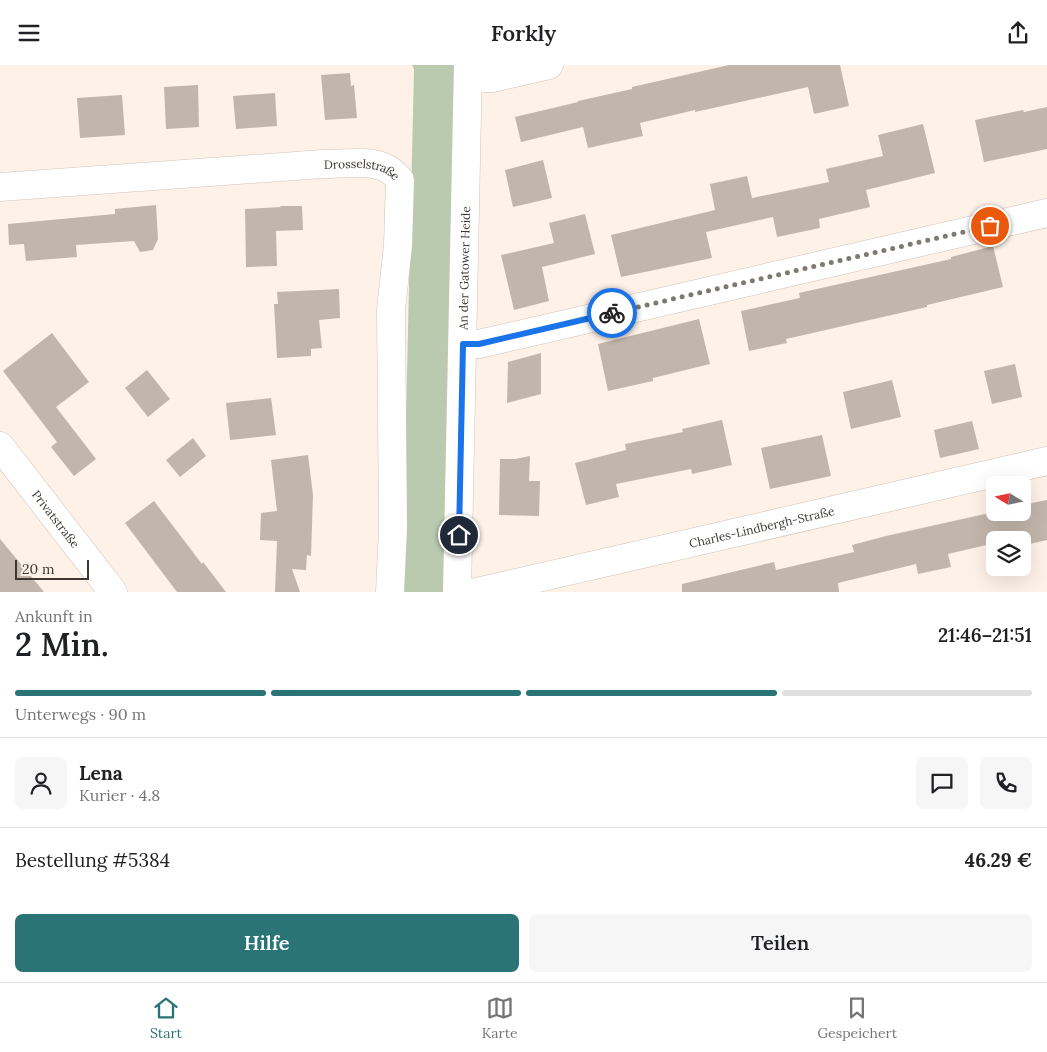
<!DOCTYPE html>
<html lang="de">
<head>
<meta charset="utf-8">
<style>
  :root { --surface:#fff; --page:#f6f6f6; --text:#202124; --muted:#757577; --line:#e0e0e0; --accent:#2a7476 }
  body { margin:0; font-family:Lora,serif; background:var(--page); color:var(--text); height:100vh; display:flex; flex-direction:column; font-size:19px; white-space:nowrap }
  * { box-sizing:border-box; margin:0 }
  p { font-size:16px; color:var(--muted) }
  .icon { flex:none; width:28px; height:28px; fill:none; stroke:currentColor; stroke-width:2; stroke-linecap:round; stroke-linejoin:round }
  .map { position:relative; height:527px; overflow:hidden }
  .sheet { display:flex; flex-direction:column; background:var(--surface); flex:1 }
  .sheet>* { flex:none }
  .needle { width:32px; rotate:280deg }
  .fabs { position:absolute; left:986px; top:411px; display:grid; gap:10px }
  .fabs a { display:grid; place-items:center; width:45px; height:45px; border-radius:8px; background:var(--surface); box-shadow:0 5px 20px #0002; font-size:25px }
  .scale { position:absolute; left:15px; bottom:12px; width:74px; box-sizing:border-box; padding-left:5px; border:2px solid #3c3733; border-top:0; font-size:14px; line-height:18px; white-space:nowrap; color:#3c3733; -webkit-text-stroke:4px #fef1e7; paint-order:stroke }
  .pin { position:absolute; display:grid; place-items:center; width:42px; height:42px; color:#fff; margin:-21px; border:2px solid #fff; border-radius:50%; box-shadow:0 1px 5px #0007 }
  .courier { position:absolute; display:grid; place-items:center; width:50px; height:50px; margin:-25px; border:4px solid #1a73e8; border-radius:50%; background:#fff; color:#222; box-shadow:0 1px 6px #0007 }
  .overview em { font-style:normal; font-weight:600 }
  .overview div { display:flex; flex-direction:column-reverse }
  .overview { display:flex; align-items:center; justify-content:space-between; height:85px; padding:0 15px }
  h1 { font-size:32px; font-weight:600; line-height:38px }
  .bar { display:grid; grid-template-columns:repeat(4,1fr); gap:8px 5px; align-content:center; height:60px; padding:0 15px }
  .bar i { height:6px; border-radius:4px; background:var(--line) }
  .bar .on { background:var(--accent) }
  .bar p { grid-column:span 4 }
  .line { display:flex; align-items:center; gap:12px; padding:0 15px; border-top:1px solid var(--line) }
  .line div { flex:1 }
  .round { display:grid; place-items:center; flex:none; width:52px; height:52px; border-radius:8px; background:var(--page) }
  .button { display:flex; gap:10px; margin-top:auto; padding:10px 15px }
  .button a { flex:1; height:58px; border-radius:8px; background:var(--accent); color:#fff; font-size:20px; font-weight:600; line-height:58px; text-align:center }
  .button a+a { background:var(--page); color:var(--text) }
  header { display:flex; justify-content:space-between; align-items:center; height:65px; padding:0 15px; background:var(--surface); font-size:22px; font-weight:600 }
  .tabs { display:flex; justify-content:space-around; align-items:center; height:70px; border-top:1px solid var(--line); background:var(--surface); font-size:14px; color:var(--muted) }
  .tabs a { display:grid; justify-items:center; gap:2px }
  .tabs .on { color:var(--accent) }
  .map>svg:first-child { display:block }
</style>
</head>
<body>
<header><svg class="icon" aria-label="menu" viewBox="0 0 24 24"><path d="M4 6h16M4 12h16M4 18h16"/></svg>Forkly<svg class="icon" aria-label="share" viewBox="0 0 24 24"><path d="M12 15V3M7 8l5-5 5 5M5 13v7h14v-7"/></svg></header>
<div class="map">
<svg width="1047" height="527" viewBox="0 0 1047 527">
  <rect width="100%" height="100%" fill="#fef1e7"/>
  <path fill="#b9caae" d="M412 0H456L446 527H402L414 4Z"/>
  <path fill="#c2b6ac" d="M729 0H840L849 41 814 49 808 22 695 47V45L640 58 643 71 588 83 583 62 521 77 515 52 578 37V36L632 24V22Z
    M350 8 351 21 354 20 357 53 325 55 321 10Z
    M198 20 199 62 166 64 164 22Z
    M275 28 277 61 236 64 233 31Z
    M122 30 125 70 80 73 77 33Z
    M1047 42V84L984 97 975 55 1023 45 1024 47Z
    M923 59 935 108 866 125 870 142 819 154 820 163 777 172 773 152 706 167 712 193 621 212 611 170 715 145 710 119 747 111 752 133 829 117 826 104 883 91 878 70Z
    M543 95 552 133 513 142 505 105Z
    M156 140 158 174 153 185 140 187 134 176 76 180 77 192 26 196 24 179 9 180 8 159 115 149V144Z
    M280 141H302L303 165 276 166 277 201 246 202 245 144 281 142Z
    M585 149 595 189 542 202 549 236 514 245 501 190 554 178 549 158Z
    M993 181 1003 222 927 240V242L786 274 787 278 749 286 741 246 800 233 799 228 951 194V192Z
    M339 224 340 253 319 255 322 283 311 284V291L277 293 274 239H278L277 227Z
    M699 254 710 299 653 313V316L608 326 598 279Z
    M52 268 89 317 56 342 96 394 74 411 51 382 57 377 3 306Z
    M541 288V329L507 338 508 297Z
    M1015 299 1022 332 992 339 984 306Z
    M147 305 170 334 148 352 125 323Z
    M892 315 901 352 851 364 843 327Z
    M271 333 276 370 230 375 226 338Z
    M722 355 732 400 692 409 691 404 616 419 619 432 586 440 575 398 626 385 625 379 683 367 682 364Z
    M972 356 979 384 940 393 934 365Z
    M822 370 831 411 770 424 761 383Z
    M193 373 206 391 180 412 166 395Z
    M308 390 313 430 311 491 307 490 306 505 292 504 300 527H275L277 476 260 475 261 448 277 446 271 395Z
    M530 391 529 416H540L539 451 499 450 500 394H515Z
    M1047 435V475L1025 480 1023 471 1008 475H995V478L948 489 951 502 918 509 916 499 838 518 839 527H682V519L774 497 776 505 854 487 852 480 886 471 994 447 995 448H1022V440Z
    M154 436 202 499 203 497 226 527H177L125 458Z
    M0 474 30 510 44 527H0Z"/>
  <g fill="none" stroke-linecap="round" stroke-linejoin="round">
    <g stroke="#cfc3b9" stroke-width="29">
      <g id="minor">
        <path d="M468 13H492L549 0"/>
        <path id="s1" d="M0 122 323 99C343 99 366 95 384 102 391 105 396 110 400 115L398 180 391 245 393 463 390 527"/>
        <path d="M463 279H479L1047 148"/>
        <path id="s2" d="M0 381 113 527"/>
        <path id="s3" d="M457 527 468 0"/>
        <path id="s4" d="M477 527 1047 396"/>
      </g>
    </g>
    <use href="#minor" stroke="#fff" stroke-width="28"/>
  </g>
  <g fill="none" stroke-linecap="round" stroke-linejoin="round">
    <path stroke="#807872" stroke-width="5" stroke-dasharray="0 9" d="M612 248 990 161"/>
    <path stroke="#1a73e8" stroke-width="6" d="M459 470 463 279H479L612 248"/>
  </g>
  <g text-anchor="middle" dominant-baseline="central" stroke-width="4" stroke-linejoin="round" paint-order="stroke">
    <g font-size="12" fill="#3c3733" stroke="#fef1e7">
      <text stroke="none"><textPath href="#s1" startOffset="364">Drosselstraße</textPath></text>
      <text stroke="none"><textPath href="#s3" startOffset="324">An der Gatower Heide</textPath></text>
      <text stroke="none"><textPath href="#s2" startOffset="92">Privatstraße</textPath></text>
      <text stroke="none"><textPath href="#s4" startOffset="292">Charles-Lindbergh-Straße</textPath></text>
    </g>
  </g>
</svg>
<div class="fabs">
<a><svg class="needle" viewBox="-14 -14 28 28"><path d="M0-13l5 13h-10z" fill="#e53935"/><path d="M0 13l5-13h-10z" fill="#757577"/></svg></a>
<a><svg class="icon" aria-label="layers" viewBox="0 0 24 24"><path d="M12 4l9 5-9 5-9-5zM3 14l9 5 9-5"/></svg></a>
</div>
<div class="scale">20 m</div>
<div class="pin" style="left:990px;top:161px;background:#ea580c"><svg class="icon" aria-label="bag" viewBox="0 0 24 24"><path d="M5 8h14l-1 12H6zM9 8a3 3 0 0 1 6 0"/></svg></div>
<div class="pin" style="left:459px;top:470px;background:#1f2937"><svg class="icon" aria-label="home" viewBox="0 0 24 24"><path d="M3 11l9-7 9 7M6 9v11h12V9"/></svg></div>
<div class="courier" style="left:612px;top:248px"><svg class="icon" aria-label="bike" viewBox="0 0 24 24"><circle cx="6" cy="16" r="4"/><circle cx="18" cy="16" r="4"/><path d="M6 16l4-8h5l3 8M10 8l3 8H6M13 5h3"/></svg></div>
</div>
<section class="sheet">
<div class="overview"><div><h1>2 Min.</h1><p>Ankunft in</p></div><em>21:46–21:51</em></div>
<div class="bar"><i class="on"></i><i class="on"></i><i class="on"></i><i></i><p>Unterwegs · 90 m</p></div>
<div class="line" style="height:90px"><a class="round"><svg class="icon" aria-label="person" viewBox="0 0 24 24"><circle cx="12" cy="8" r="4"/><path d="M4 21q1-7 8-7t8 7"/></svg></a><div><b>Lena</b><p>Kurier · 4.8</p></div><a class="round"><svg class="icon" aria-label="chat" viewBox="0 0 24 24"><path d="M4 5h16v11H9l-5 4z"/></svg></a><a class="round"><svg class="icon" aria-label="phone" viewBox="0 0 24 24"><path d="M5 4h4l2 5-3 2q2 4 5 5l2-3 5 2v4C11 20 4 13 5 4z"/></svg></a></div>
<div class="line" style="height:65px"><div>Bestellung #5384</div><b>46.29 €</b></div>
<div class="button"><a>Hilfe</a><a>Teilen</a></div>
</section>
<nav class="tabs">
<a class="on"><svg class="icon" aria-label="home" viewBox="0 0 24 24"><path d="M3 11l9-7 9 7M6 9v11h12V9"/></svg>Start</a>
<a><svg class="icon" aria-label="map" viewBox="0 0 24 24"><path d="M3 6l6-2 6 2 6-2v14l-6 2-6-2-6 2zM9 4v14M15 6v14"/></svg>Karte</a>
<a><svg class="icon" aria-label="saved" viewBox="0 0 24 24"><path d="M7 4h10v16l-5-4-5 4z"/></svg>Gespeichert</a>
</nav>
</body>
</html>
